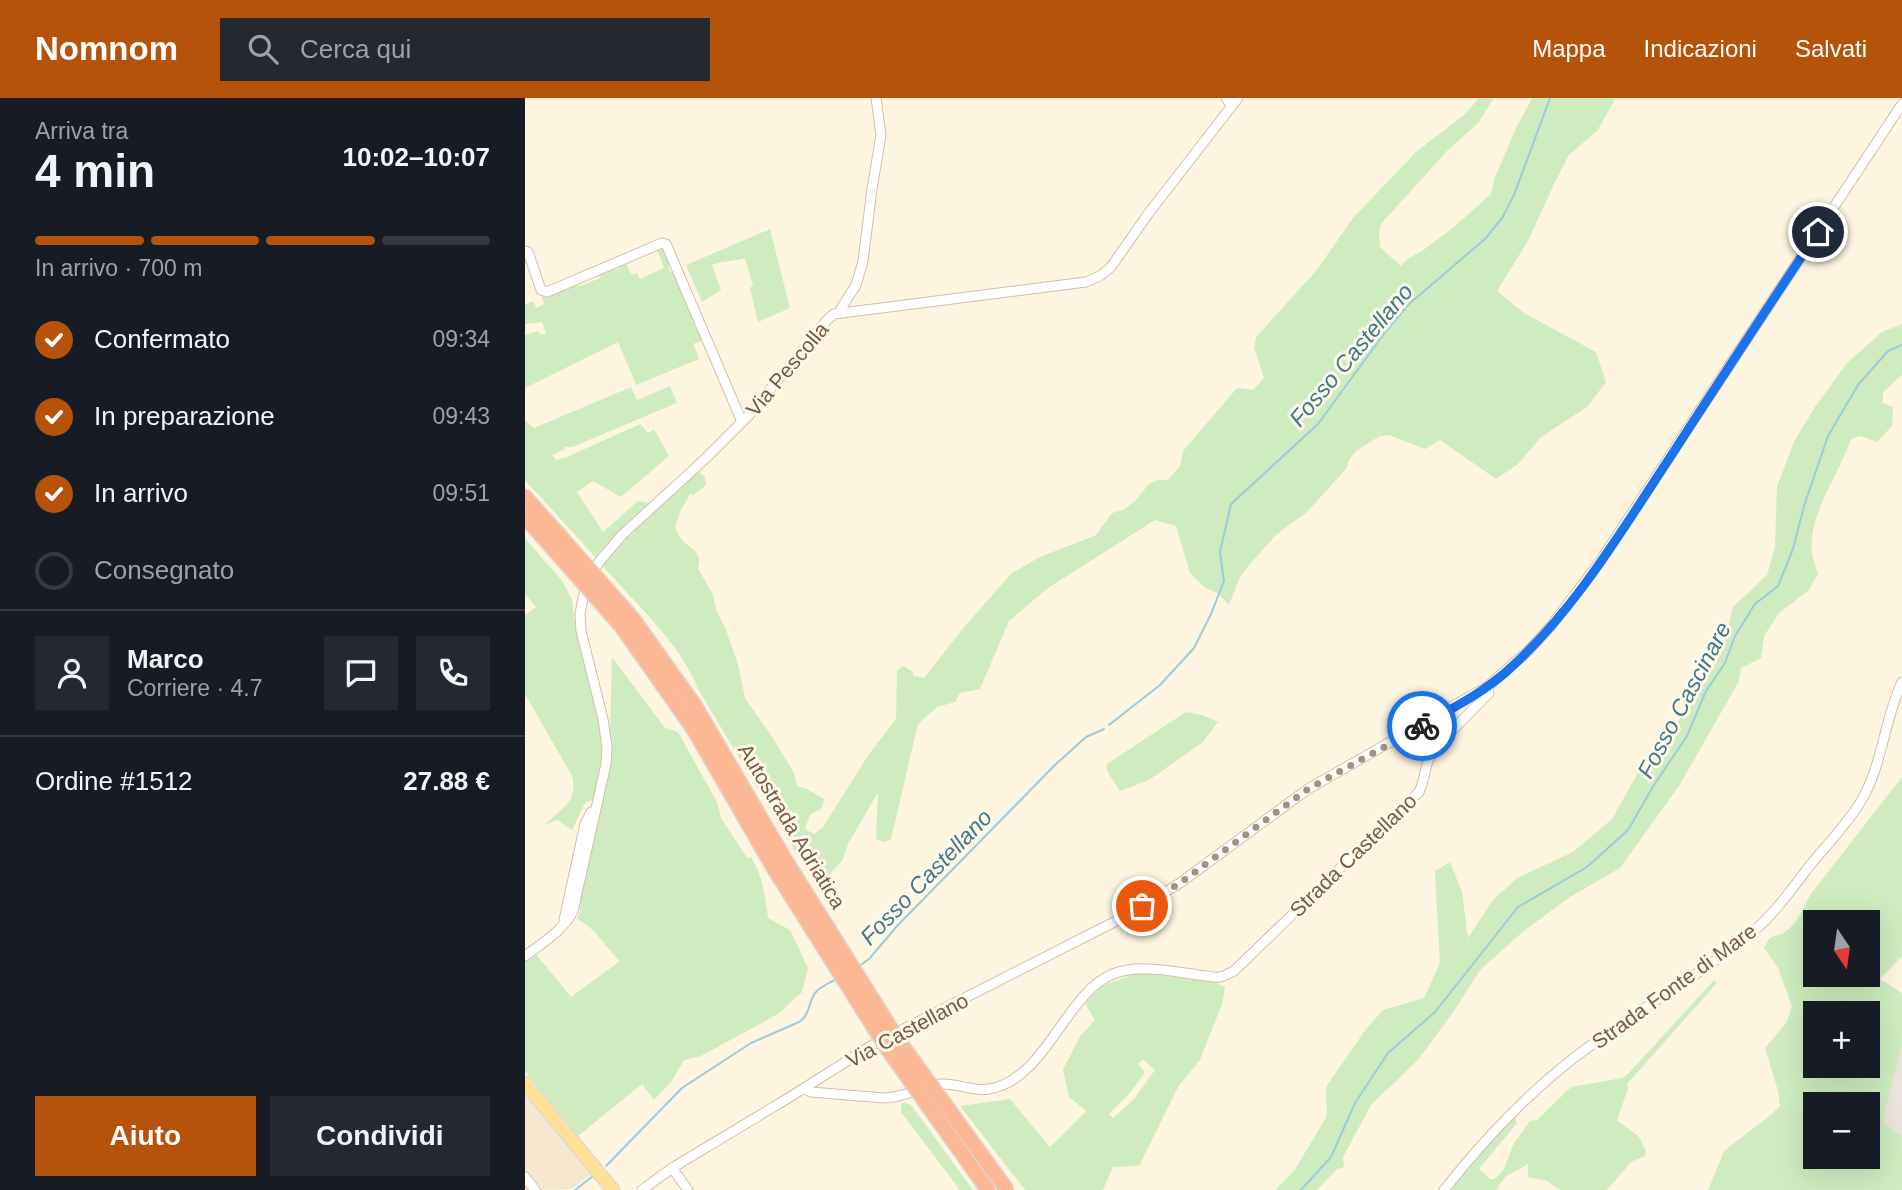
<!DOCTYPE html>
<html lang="it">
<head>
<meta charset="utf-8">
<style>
  :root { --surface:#171b24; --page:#242831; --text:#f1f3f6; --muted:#9ea1a6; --line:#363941; --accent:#b45309 }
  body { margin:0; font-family:Arial,sans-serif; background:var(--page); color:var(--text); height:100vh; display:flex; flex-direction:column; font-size:26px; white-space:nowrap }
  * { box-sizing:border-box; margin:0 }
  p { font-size:23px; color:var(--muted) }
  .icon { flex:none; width:38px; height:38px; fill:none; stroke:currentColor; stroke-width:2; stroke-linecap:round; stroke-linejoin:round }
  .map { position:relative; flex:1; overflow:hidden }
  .sheet { display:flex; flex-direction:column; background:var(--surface); width:525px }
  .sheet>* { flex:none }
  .needle { width:46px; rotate:167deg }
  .buttons { position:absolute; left:1278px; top:812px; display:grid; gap:14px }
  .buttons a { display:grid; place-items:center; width:77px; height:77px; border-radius:0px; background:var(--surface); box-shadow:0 7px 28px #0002; font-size:35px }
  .pin { position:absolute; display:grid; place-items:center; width:60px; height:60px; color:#fff; margin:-30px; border:4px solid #fff; border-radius:50%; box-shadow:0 2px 7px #0007 }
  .courier { position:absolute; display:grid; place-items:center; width:70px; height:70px; margin:-35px; border:5px solid #1a73e8; border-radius:50%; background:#fff; color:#222; box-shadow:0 2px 9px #0007 }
  .headline em { font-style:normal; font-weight:700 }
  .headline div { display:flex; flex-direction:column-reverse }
  .headline { display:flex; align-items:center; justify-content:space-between; height:119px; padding:0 35px }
  h1 { font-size:46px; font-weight:700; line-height:52px }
  .bar { display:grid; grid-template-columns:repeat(4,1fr); gap:10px 7px; align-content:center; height:84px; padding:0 35px }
  .bar i { height:9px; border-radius:5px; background:var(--line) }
  .bar .current { background:var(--accent) }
  .bar p { grid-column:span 4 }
  .line { display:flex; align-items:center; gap:18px; padding:0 35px; border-top:2px solid var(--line) }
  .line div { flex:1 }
  .round { display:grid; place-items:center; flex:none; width:74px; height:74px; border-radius:0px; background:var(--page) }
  ol { padding:0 35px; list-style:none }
  li { display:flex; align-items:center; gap:21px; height:77px }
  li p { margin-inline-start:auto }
  li .icon { padding:7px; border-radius:50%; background:var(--accent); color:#fff; stroke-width:4 }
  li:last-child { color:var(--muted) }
  li i { width:38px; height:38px; border:4px solid var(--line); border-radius:50% }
  .button { display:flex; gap:14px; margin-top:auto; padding:14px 35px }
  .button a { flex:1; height:80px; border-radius:0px; background:var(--accent); color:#fff; font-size:28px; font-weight:700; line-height:80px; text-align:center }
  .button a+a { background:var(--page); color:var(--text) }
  header { display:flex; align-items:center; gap:42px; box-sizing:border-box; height:98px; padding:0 35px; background:var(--accent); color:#fff }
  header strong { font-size:33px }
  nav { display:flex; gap:38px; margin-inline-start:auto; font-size:24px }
  .search { width:490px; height:63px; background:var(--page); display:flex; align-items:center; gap:18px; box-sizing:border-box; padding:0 24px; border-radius:0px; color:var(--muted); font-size:26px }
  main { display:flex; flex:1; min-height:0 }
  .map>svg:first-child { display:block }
</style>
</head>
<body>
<header>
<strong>Nomnom</strong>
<div class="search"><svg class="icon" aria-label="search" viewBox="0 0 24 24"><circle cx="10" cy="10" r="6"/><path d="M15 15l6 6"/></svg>Cerca qui</div>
<nav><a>Mappa</a><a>Indicazioni</a><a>Salvati</a></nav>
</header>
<main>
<section class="sheet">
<div class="headline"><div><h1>4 min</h1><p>Arriva tra</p></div><em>10:02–10:07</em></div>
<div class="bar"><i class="current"></i><i class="current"></i><i class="current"></i><i></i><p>In arrivo · 700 m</p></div>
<ol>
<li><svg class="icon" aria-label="check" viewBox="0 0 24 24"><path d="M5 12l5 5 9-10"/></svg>Confermato<p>09:34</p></li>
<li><svg class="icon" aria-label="check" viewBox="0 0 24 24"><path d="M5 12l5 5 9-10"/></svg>In preparazione<p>09:43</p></li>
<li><svg class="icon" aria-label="check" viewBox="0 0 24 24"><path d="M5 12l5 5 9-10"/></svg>In arrivo<p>09:51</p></li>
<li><i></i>Consegnato</li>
</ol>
<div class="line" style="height:126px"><a class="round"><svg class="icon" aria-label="person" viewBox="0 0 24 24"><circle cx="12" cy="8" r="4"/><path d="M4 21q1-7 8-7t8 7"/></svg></a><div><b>Marco</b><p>Corriere · 4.7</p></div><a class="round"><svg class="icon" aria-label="chat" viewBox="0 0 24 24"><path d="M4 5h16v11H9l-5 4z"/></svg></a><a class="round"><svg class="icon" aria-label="phone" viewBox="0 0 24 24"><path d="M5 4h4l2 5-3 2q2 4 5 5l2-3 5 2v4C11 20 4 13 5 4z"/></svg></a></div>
<div class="line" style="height:91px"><div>Ordine #1512</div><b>27.88 €</b></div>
<div class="button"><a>Aiuto</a><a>Condividi</a></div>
</section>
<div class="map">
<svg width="1377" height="1092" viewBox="0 0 1377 1092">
  <rect width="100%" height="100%" fill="#fef5e1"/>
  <path fill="#f6e7cf" d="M0 992 68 1075 46 1091 0 1092Z"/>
  <path fill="#ece5dd" d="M1377 949V1037L1359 1026 1361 1010Z"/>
  <path fill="#ceecbf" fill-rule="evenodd" d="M954 0H969L953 25 922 53 856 126 854 135 855 149 876 168 884 160 897 153 929 129 966 96 969 82 991 30 1007 0H1091L1072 33 1044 57 1029 86 1003 143 972 193 999 215 1071 254 1081 284 1062 309 1016 339 993 366 971 381 915 342 900 351 864 337 855 338 831 353 824 362 821 371 782 414 752 436 724 467 715 479 704 507 692 495 679 489 665 475 651 428 630 422 523 490 484 523 455 591 435 595 430 604 412 609 393 626 366 741 359 744 351 741 353 694 323 746 317 763 292 790 173 591C158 548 108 503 78 468L92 446 173 373 180 379 181 387 169 397 165 396 155 414 150 429C153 435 155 441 160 445 170 453 177 456 173 470L188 497 191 511 201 532 213 566 220 600 248 640 269 675 272 688 282 691 299 701 297 710 285 717 280 731 289 736 298 729 344 656 371 621 372 572 379 568 388 574 389 578 399 580 439 529 487 475 515 459 571 437 587 415 598 412 610 403 624 386 632 382H643L655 368 658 353 712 290 728 292 739 280 729 250 731 239 791 173 828 120 891 54 940 16Z
    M245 131 265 210 233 224 225 190 228 187 220 160C207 164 198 162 187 167L196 192 177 204 161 167Z
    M135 149 140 150 147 166 143 168 145 174 150 175 178 242 168 246 174 261 111 287 93 244 0 290V237L13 233 15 237 21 235 17 224 0 226V207L8 203 11 210 19 206 17 199 52 184 55 188 75 180 73 175 88 169 90 172 95 170 94 166ZM132 152 139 170 115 181 112 175 106 177 101 164Z
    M1377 226V277L1358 294V305L1368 309 1367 328 1352 344 1336 338 1326 341C1314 377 1283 415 1287 455 1288 462 1291 469 1293 476L1283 493 1255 514 1239 538 1236 560 1216 570 1214 583 1154 688 1095 770 1045 799 1000 832 955 872 929 913 893 962 846 1007 818 1059 819 1069 812 1071 792 1092H750L769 1073 802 1018 801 989 841 931 858 912 899 900 915 865 910 773 925 764 937 794 943 840 968 802 992 780 1048 754 1087 721 1114 673 1156 619 1160 601 1174 575 1198 547 1208 509 1242 477 1250 449 1252 388 1270 342 1290 309 1322 265 1357 234Z
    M145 288 152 305 47 349H40V351L27 357 31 362 42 359 115 326 123 335 129 331 144 358 96 399 68 383 52 394 78 434 113 403 125 405 94 434 71 460 0 382V322L9 330 106 289 112 302Z
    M0 440 37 483 47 502 51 536 76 630C79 654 74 678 68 702L60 705 47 732 32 722 20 727C36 711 54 703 47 678L0 596V517L11 509 0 496Z
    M87 559 140 630 153 634 192 704 196 720 222 760 226 759C238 778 240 799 243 820L265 832 283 870 277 894 253 916 176 958 159 962 146 984 129 1002 117 986 53 1038 0 973V863L10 855 46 899 95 863C79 848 72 831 52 821L55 813 53 807 84 676Z
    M661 614 677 617 693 624 678 644 624 682 595 693 582 673V666Z
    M1377 679V858L1355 881 1377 895V949L1361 1010 1359 1026 1377 1037V1092H1183L1199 1053 1247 1016 1255 1008 1253 993 1240 950 1262 924 1267 908 1253 870 1239 850C1246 834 1249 841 1260 834 1272 826 1279 809 1285 797ZM1290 824H1342V877H1290ZM1290 915H1342V968H1290ZM1290 1006H1342V1059H1290Z
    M609 876H628L691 885 700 889 697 906 675 962 653 989 614 1068 588 1069 578 1092H500L435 1008 485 1001 525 1049 561 1013 544 999 538 971 556 937 570 922 560 905 577 888ZM618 961 630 972 609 1001 588 1020 584 1016 603 997 619 976V973L613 966Z
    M1189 882 1192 885 1102 986 1103 991 1092 1022 1114 1039 1121 1053 1120 1058 1106 1064 1082 1092H1035L1022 1083 1003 1079V1066L980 1079 971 1092H926L951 1060 988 1018 992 1025 954 1071 965 1081H969L978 1073 988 1047 1005 1023 1012 1022 1046 989 1097 980 1102 977Z
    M379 1004 386 1007 448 1092H435L376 1014V1007Z"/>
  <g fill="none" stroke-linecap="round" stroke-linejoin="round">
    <path stroke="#9accdb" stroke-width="2" d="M584 627 635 587 669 550 686 516 699 483 695 454 706 406 793 326 861 233 884 206 960 141 977 120 989 97 1025 0
      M334 868 344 861 373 827 530 667 561 639 579 631
      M81 1068 157 990 226 945 274 924C286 916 283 903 291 894 296 888 305 885 311 881
      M50 1092 68 1078
      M776 1092 806 1059 830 1005 863 955 910 914 993 809 1062 769 1103 732 1129 687 1162 638 1181 593 1200 565 1210 538 1230 506 1253 488 1268 451 1279 408 1303 338 1333 287 1363 253 1377 247"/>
    <g stroke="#d1bfaa" stroke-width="11">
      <path id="minor" d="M701 0 707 8
        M0 153 3 154 16 192 22 194 137 145 141 146 217 324
        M314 214 331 187 338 163 347 91 356 37 351 0
        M39 822 60 726 66 714
        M0 858C16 846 39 832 48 813L81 666 82 649 78 621 56 533 55 516 58 499 65 481 74 464 97 437 181 360 224 317 302 222 309 216 561 184 575 178 586 169 623 116 713 0
        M279 991 286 994 359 1000C379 1000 397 988 416 986 433 985 448 994 464 991 521 982 541 894 588 876 613 866 646 873 673 877 679 877 688 880 694 879 699 879 704 875 709 873L894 694C901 680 899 666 908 652L964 595 963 588
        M147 1070 163 1092
        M0 1079 10 1092
        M117 1092 147 1070 265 999 349 946 599 819 655 785 783 691 963 588 1003 553 1026 528 1076 462 1377 6
        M919 1092C957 1044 997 1001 1045 963 1102 918 1167 883 1223 838 1248 818 1267 791 1286 766 1302 747 1319 729 1333 708 1358 670 1358 624 1377 584"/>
    </g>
    <g stroke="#ded8d3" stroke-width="15">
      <path id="major" d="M0 985 88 1092"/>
    </g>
    <g stroke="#ded8d3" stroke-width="17">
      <path id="highway" d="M0 399 34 437
        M0 419 24 446
        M108 521 170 608 262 765
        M97 529 168 630 250 772"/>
    </g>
    <use href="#minor" stroke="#fff" stroke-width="9"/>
    <use href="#major" stroke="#ffe197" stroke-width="12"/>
    <use href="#highway" stroke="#fcb794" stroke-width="14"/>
    <g stroke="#ded8d3" stroke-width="17" stroke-linecap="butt">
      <path id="highway-bridge" d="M34 437 108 521
        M24 446 97 529
        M262 765 373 942 482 1092
        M250 772 362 950 463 1092"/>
    </g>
    <use href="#highway-bridge" stroke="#fcb794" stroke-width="14"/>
  </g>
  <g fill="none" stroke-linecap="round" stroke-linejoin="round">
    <path stroke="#a6917c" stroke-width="7" stroke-dasharray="0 12.6" d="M617 808 655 785 783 691 897 628"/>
    <path stroke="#1a73e8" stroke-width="9" d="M897 628C925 611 956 596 981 574 1047 516 1094 437 1142 364 1192 287 1242 210 1293 134"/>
  </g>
  <g text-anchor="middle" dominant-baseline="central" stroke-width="6" stroke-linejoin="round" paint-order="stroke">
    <g font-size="21" fill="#775b46" stroke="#fff8e9">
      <text transform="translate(262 271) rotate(-50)">Via Pescolla</text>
      <text transform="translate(267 728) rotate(59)">Autostrada Adriatica</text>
      <text transform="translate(828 757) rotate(-44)">Strada Castellano</text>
      <text transform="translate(1149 888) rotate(-36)">Strada Fonte di Mare</text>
      <text transform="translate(382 932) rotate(-28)">Via Castellano</text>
    </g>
    <g font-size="23" font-style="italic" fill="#3f798c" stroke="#fff8e9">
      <text transform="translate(826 257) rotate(-50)">Fosso Castellano</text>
      <text transform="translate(1159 602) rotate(-62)">Fosso Cascinare</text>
      <text transform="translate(401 779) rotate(-46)">Fosso Castellano</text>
    </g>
  </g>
</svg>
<div class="buttons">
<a><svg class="needle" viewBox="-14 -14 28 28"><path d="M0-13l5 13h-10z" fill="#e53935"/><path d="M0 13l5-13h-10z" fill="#9ea1a6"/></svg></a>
<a>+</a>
<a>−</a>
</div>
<div class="pin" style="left:617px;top:808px;background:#ea580c"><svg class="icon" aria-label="bag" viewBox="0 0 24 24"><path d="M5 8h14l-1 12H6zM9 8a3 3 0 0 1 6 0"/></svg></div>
<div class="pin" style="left:1293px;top:134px;background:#1f2937"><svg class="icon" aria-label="home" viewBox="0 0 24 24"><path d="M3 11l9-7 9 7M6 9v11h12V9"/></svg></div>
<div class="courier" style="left:897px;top:628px"><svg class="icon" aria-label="bike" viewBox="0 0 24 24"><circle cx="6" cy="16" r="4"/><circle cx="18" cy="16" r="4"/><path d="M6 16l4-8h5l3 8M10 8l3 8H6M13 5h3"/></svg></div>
</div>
</main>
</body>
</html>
